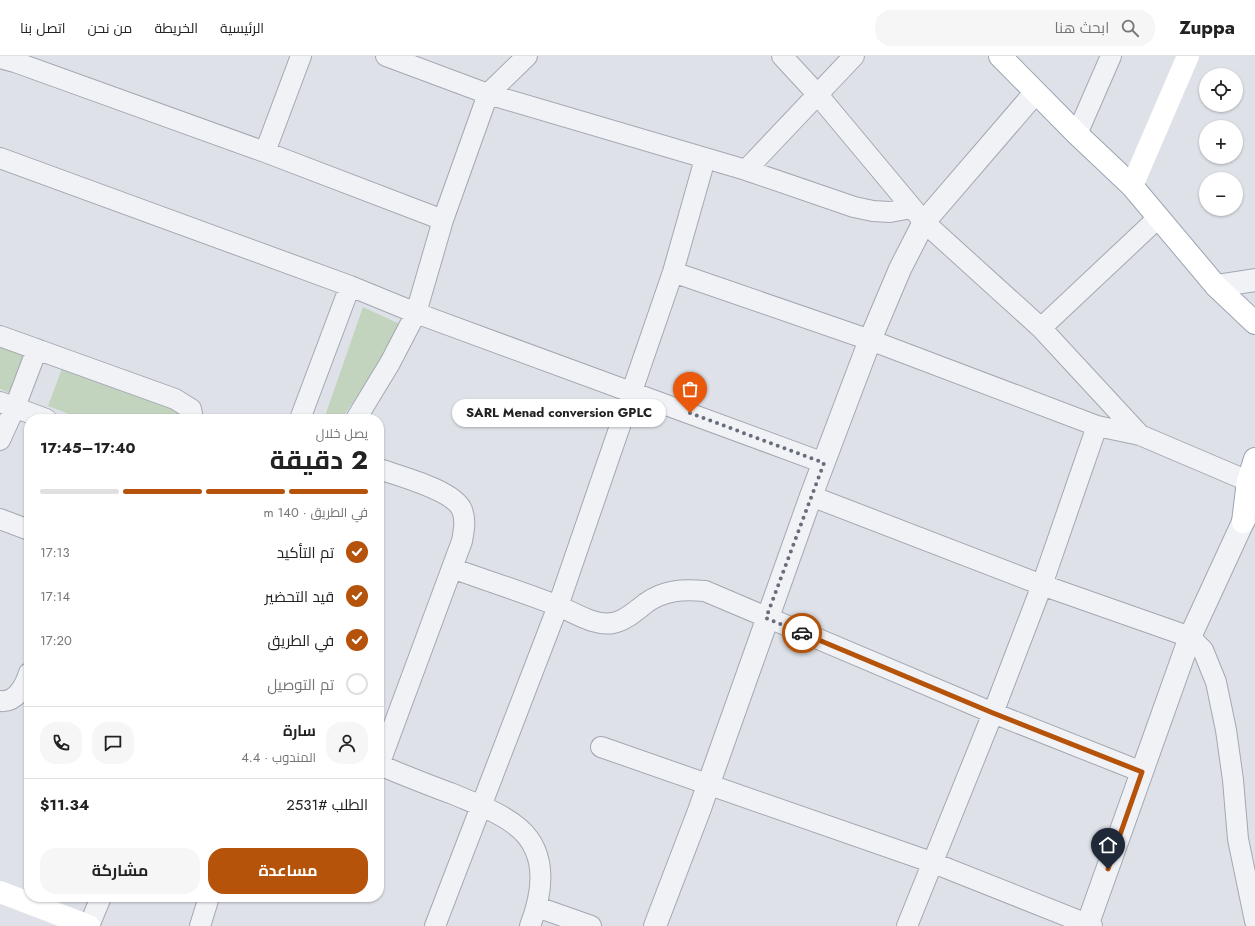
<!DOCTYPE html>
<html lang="ar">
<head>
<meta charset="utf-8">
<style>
  :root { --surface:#fff; --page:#f6f6f6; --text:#222; --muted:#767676; --line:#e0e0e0; --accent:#b45309 }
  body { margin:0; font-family:Jost,Cairo,sans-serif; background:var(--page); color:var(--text); direction:rtl; height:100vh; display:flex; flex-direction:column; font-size:15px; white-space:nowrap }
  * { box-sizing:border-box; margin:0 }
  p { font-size:13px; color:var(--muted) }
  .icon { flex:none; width:22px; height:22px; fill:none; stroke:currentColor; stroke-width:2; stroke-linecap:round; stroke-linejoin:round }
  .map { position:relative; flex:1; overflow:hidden; direction:ltr }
  .sheet { position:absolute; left:24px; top:358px; width:360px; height:488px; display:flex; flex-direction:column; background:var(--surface); border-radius:16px; box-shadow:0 1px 3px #0004; direction:rtl }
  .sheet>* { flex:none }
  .controls { position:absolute; left:1199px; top:12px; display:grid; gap:8px }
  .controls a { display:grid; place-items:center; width:44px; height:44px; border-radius:50%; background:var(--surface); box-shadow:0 1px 3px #0004; font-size:20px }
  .pin { position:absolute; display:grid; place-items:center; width:34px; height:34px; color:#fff; margin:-41px -17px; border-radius:50% 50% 50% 0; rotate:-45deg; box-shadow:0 0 4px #0007 }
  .pin .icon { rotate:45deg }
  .courier { position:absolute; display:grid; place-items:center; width:40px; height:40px; margin:-20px; border:3px solid #b45309; border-radius:50%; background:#fff; color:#222; box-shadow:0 1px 5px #0007 }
  .bubble { position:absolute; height:28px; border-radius:14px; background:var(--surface); box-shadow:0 1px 3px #0004; font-size:13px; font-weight:700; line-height:28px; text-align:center; direction:rtl }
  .head em { font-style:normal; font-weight:700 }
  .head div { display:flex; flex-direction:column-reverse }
  .head { display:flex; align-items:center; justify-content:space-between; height:68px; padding:0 16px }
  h1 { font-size:26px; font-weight:700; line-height:30px }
  .bar { display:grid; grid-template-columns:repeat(4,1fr); gap:6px 4px; align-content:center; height:48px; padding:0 16px }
  .bar i { height:5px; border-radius:3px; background:var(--line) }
  .bar .active { background:var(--accent) }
  .bar p { grid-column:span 4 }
  .line { display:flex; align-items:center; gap:10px; padding:0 16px; border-top:1px solid var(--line) }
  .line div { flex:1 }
  .round { display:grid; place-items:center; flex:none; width:42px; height:42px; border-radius:16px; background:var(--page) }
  ol { padding:0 16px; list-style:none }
  li { display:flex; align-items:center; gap:12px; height:44px }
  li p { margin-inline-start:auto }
  li .icon { padding:4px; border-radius:50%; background:var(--accent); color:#fff; stroke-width:4 }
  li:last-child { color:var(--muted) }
  li i { width:22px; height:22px; border:2px solid var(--line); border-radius:50% }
  .button { display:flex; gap:8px; margin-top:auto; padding:8px 16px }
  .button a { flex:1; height:46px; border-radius:16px; background:var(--accent); color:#fff; font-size:16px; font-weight:700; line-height:46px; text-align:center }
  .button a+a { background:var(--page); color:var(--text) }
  header { display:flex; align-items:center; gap:24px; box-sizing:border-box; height:56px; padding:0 20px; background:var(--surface); border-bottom:1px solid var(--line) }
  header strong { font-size:19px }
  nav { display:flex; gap:22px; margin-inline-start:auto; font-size:14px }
  .search { width:280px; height:36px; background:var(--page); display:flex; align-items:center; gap:10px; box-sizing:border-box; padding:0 14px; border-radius:16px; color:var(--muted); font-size:15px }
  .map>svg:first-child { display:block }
</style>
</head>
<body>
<header>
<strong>Zuppa</strong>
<div class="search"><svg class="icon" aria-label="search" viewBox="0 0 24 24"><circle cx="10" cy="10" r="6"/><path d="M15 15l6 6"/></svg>ابحث هنا</div>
<nav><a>الرئيسية</a><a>الخريطة</a><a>من نحن</a><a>اتصل بنا</a></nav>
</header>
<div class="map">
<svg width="1255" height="870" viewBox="0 0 1255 870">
  <rect width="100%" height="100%" fill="#dee1e8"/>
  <path fill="#c2d3be" d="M363 251 406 271 341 363H324Z
    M0 288 25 298 10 337 0 333Z
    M63 310 182 357 180 363H82L48 350Z"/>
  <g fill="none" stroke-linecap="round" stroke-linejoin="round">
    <g stroke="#a3a8b2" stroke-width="22">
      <path id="minor" d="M386 0 488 38 746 114
        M782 0 818 39 924 166 1041 272 1140 379
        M854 0 746 114 854 151 873 155 890 156 912 152
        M0 2 15 6 265 96 443 164
        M1077 78 1111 0
        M265 96 301 0
        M0 102 350 230 416 257 824 407
        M673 216 870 284 1097 370 1042 529 993 657 907 870
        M1041 272 1158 162
        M0 280 175 343 191 353 193 363
        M0 346 46 363
        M300 363 350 230
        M356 363 390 307 416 257 443 164 488 38 527 0
        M1097 370 1140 379 1248 425
        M0 384 15 351 37 293
        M379 413C399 420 454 434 462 454 466 464 464 474 462 485L379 709
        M811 440 1042 529 1190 581 1203 594 1216 626 1226 674 1233 724 1238 783 1255 865
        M0 463 29 474
        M452 512C487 525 523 536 558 550 576 557 593 570 613 567 625 565 637 554 646 547 664 534 683 533 705 535L993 657 1142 716
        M0 645C16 647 25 630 29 617
        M601 691 931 806 1092 870
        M379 709C404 719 428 729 453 738 476 748 502 757 520 773 549 799 542 839 530 870
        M537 851 591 870
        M89 870 101 841
        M200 870 209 841
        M435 870 558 550 673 216 705 103"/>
    </g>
    <g stroke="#a3a8b2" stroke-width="24">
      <path id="tertiary" d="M1216 230 1255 224
        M655 870 699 755 811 440 870 284 900 213 924 166 1035 37
        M1087 870 1190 581 1243 466 1252 450"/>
    </g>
    <g stroke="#9ca5b4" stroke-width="24">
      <path id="primary" d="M1000 0 1077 78 1132 130 1216 230 1255 267
        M1243 466 1248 425 1255 403"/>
    </g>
    <use href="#minor" stroke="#f0f2f6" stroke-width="20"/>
    <use href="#tertiary" stroke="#f0f2f6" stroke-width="22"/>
    <path stroke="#fff" stroke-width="22" d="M1132 130 1188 0
      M0 836 89 870"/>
    <use href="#primary" stroke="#fff" stroke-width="22"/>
  </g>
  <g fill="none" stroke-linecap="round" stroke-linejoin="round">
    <path stroke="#666d7b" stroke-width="4" stroke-dasharray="0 7.2" d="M690 357 824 407 766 562 802 577"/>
    <path stroke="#b45309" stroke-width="5" d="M802 577 993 657 1142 716 1108 813"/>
  </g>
</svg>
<div class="controls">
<a><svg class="icon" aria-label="locate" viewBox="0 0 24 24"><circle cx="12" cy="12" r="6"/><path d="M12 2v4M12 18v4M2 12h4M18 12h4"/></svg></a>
<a>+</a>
<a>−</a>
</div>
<div class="pin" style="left:690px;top:357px;background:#ea580c"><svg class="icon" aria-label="bag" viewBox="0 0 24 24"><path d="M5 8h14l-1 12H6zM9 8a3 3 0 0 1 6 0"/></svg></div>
<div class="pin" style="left:1108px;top:813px;background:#1f2937"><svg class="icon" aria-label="home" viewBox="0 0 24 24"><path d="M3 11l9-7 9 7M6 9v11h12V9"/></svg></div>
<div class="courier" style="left:802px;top:577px"><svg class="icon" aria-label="car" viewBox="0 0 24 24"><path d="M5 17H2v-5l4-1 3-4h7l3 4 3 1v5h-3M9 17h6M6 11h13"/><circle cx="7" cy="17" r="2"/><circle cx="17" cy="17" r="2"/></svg></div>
<div class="bubble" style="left:452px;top:343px;width:214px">SARL Menad conversion GPLC</div>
<section class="sheet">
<div class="head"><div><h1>2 دقيقة</h1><p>يصل خلال</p></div><em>17:40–17:45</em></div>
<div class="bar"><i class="active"></i><i class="active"></i><i class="active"></i><i></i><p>في الطريق · 140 m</p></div>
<ol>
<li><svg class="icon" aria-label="check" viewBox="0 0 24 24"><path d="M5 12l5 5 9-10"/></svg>تم التأكيد<p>17:13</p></li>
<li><svg class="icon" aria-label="check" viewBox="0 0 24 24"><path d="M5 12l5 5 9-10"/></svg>قيد التحضير<p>17:14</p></li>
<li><svg class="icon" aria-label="check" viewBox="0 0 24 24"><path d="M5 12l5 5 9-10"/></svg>في الطريق<p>17:20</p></li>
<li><i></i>تم التوصيل</li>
</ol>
<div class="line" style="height:72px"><a class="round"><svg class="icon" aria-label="person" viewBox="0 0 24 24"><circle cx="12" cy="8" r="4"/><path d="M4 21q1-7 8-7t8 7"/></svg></a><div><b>سارة</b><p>المندوب · 4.4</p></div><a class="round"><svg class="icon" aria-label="chat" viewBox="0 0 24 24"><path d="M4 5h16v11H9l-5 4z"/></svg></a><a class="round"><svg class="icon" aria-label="phone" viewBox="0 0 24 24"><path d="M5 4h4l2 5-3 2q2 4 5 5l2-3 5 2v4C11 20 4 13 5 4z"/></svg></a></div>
<div class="line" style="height:52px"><div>الطلب #2531</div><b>$11.34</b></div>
<div class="button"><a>مساعدة</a><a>مشاركة</a></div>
</section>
</div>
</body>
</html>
